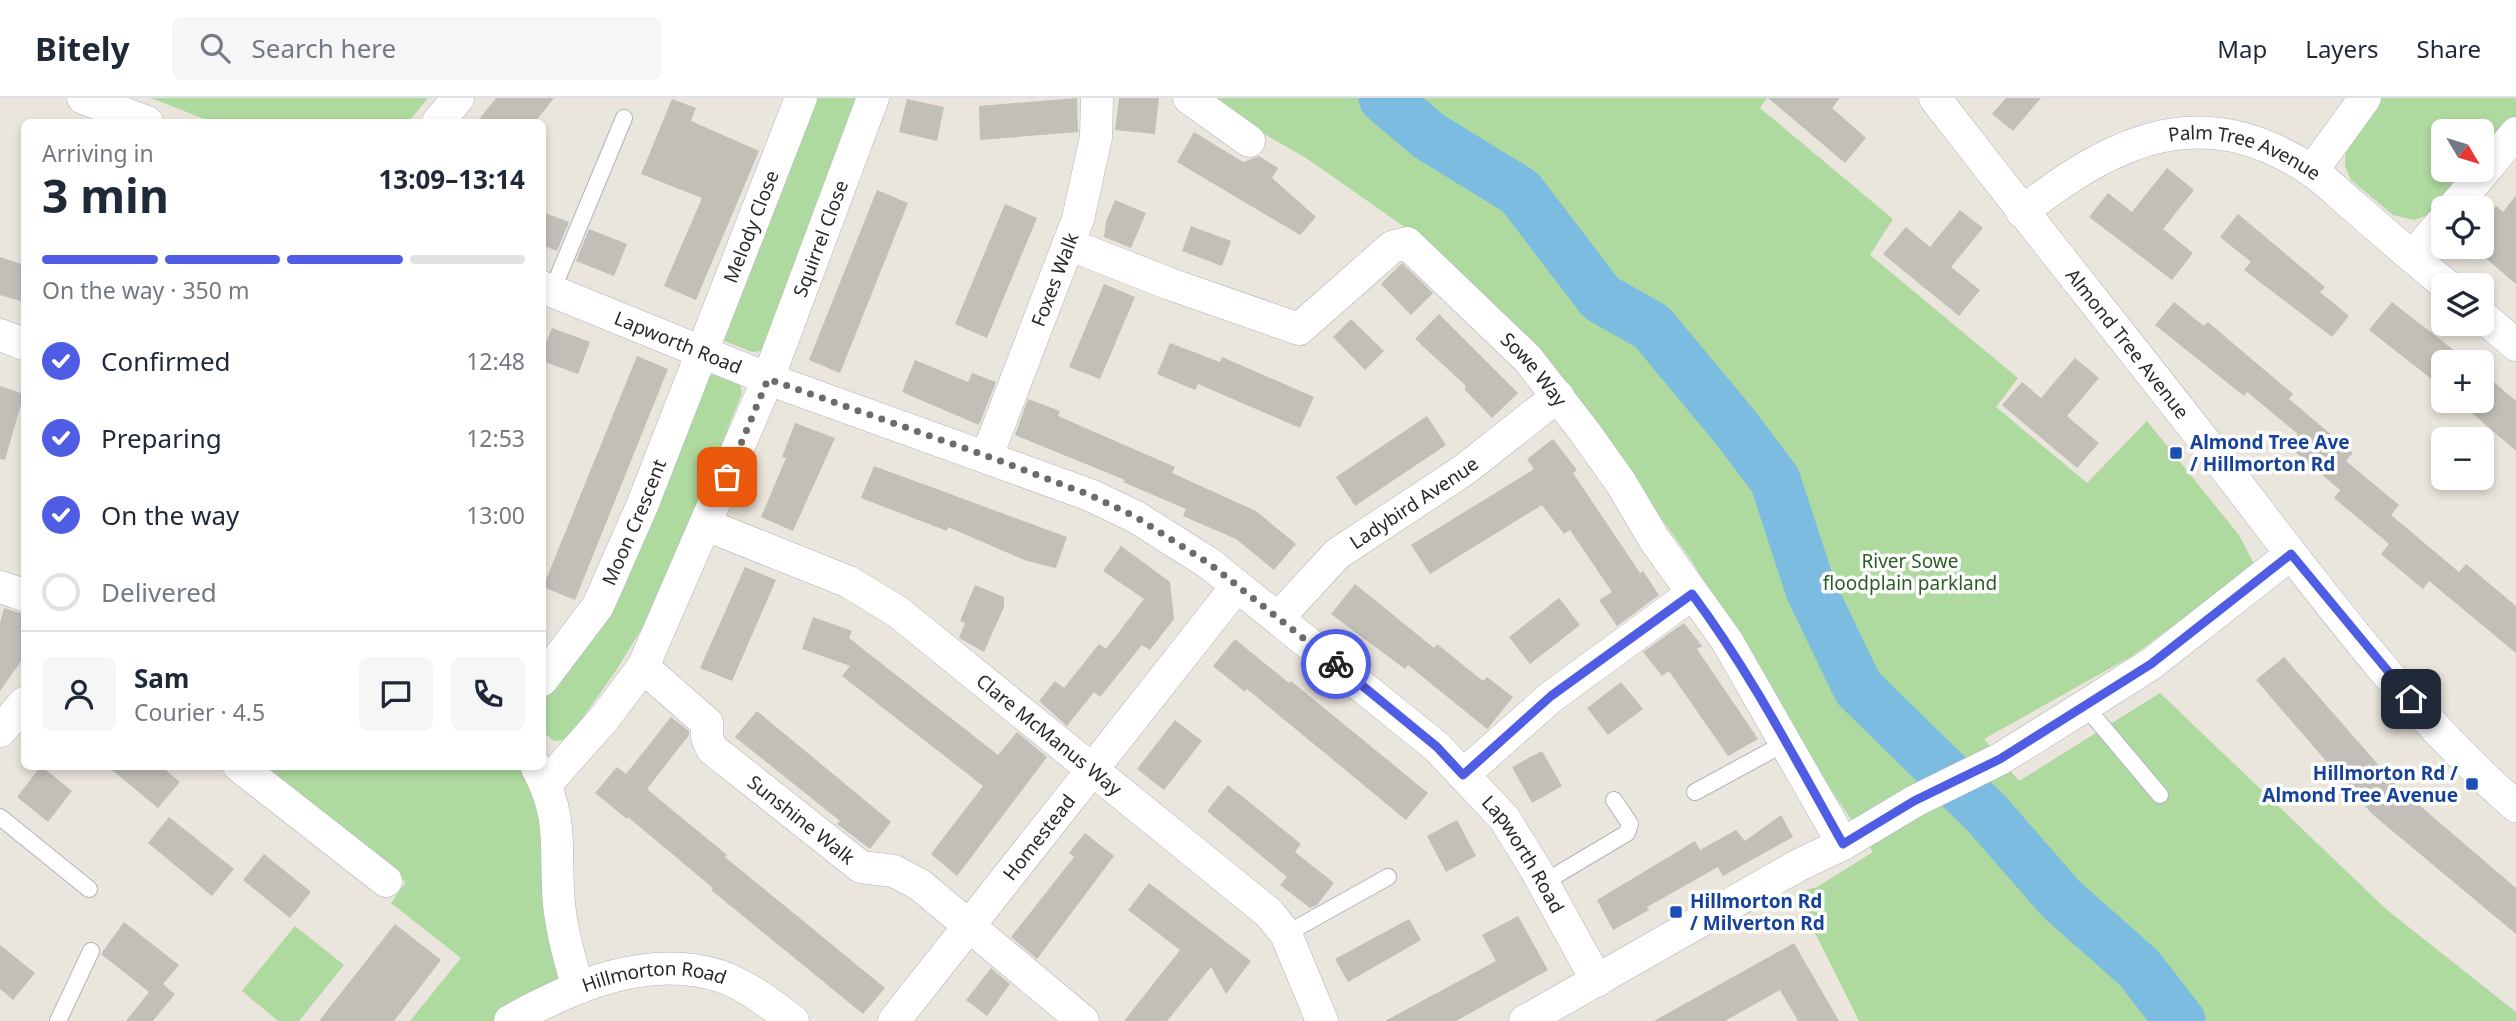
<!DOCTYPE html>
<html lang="en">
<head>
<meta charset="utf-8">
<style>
  :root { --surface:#fff; --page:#f6f6f7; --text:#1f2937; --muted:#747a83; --line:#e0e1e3; --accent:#4f5de5 }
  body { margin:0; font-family:"Noto Sans",sans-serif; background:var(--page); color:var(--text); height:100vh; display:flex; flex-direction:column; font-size:26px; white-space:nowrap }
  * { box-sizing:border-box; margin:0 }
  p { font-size:23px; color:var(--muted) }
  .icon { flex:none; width:38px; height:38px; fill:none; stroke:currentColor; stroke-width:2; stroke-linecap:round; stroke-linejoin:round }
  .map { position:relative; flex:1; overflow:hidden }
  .side { position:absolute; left:21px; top:21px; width:525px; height:651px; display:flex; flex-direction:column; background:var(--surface); border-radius:10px; box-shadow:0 4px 10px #0003 }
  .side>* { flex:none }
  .needle { width:46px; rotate:128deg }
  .fabs { position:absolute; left:2431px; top:21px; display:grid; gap:14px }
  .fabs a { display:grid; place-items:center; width:63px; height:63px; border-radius:10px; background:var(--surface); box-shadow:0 4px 10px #0003; font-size:35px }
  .pin { position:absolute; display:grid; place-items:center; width:60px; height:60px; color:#fff; margin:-30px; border-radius:14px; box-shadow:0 4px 10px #0006 }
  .courier { position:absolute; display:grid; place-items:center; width:70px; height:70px; margin:-35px; border:5px solid #4f5de5; border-radius:50%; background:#fff; color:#222; box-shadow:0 2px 9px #0007 }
  .summary em { font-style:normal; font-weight:700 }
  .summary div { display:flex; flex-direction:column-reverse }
  .summary { display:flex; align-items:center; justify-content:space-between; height:119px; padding:0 21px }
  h1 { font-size:46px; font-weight:700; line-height:52px }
  .bar { display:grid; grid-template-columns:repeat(4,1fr); gap:10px 7px; align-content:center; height:84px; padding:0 21px }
  .bar i { height:9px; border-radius:5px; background:var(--line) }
  .bar .on { background:var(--accent) }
  .bar p { grid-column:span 4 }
  .line { display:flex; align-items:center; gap:18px; padding:0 21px; border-top:2px solid var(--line) }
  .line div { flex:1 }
  .round { display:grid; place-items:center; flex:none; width:74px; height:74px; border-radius:10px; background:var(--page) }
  ol { padding:0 21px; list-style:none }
  li { display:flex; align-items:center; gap:21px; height:77px }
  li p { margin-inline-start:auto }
  li .icon { padding:7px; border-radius:50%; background:var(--accent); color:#fff; stroke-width:4 }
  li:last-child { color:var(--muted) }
  li i { width:38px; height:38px; border:4px solid var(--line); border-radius:50% }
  header { display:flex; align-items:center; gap:42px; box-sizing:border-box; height:98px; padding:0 35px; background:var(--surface); border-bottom:2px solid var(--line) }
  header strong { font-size:33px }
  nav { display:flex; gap:38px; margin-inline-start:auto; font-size:24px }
  .search { width:490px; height:63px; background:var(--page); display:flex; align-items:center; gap:18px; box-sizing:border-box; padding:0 24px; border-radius:10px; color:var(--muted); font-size:26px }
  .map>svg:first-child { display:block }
</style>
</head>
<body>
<header>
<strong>Bitely</strong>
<div class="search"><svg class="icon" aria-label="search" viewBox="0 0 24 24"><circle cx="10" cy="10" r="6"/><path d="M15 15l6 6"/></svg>Search here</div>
<nav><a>Map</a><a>Layers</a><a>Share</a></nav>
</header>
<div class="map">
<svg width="2516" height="923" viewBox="0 0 2516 923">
  <rect width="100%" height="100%" fill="#eae5dd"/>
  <path fill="#aeda9f" d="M151 0H428L408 24H212Z
    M814 0H857L761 253 752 254 722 242Z
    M1202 0H1767L1760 10 1893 121 1870 157 2018 280 1996 309 2087 385 2147 323 2239 437 2255 468 2132 558 1984 641 2019 683 2160 595 2387 812 2516 914V923H1859L1795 795 1817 789 1873 754 1801 647 1693 465 1567 288 1409 132 1306 60Z
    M2378 0H2516V18L2482 58V33H2443V72H2470L2433 115 2414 122 2393 117 2351 82 2345 68 2346 46Z
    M713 276 740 286 742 295 659 503 615 574 567 642 554 643 543 634 542 600 609 503 702 283Z
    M245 669H526L538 691 568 889 497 923H410L461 860 391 805 406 784Z
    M295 828 344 867 299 923H278L242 893Z"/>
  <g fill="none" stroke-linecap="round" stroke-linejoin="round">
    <path stroke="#7bbce0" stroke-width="51" d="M1384 0 1429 38 1520 94 1601 200 1652 229 1736 330 1775 382 1811 492 1858 590 1987 716 2061 801 2139 870 2180 923"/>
  </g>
  <path fill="#c2bfb9" d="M496 0H554L535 24H477Z
    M1077 0 1078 34 980 42 979 8Z
    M1119 0H1159L1155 36 1115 32Z
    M1768 0H1840L1832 10 1866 40 1845 65Z
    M2006 0H2041L2013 33 1992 16Z
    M672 1 696 10 691 23 759 53 696 202 664 188 702 100 641 76Z
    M907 1 944 9 937 43 899 34Z
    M1194 34 1243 64 1259 58 1278 70 1272 80 1316 119 1300 137 1177 64Z
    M2167 70 2194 92 2163 131 2193 155 2172 182 2089 119 2108 95 2132 114Z
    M877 92 908 105 840 275 809 262Z
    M2516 97V186L2482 157V125L2496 108 2503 114Z
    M1115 102 1146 115 1131 150 1104 139 1106 123Z
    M1005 106 1037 120 987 240 955 226Z
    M1960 112 1983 130 1951 169 1980 192 1959 218 1883 156 1906 129 1930 149Z
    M542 114 569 124 557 153 542 147Z
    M2238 116 2325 189 2320 194 2349 218 2332 239 2244 172 2251 164 2220 139Z
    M1191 128 1231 143 1222 168 1182 153Z
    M589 131 627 146 614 178 576 163Z
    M0 159 24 167V204L0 197Z
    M1402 165 1433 195 1411 217 1381 186Z
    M1104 186 1135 199 1100 281 1069 269Z
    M2174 204 2204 228 2208 224 2235 247 2293 296 2289 301 2353 355 2346 363 2399 407 2391 417 2459 474 2466 466 2516 508V555L2429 483 2423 491 2381 456 2389 446 2334 400 2340 392 2288 348 2298 336 2247 294 2244 298 2155 227Z
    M2392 204 2469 264H2443V290L2369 232Z
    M1439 216 1518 295 1492 320 1465 292V287L1415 241Z
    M1351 221 1384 253 1365 272 1333 239Z
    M552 230 590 244 578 276 542 263V254Z
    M1170 245 1220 264 1222 259 1314 299 1300 330 1198 286 1195 292 1157 276Z
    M637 258 668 271 575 502 543 489Z
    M2075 260 2099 280 2067 318 2099 345 2077 370 2002 307 2022 284 2041 300Z
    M915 262 968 284 972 275 996 284 979 327 902 294Z
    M2482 274 2516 303V353L2458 303H2482Z
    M0 288 24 296 5 362 0 361Z
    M1028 301 1060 313 1058 318 1175 369 1172 375 1256 413 1296 446 1274 472 1236 441 1183 418 1186 411 1123 384 1125 382 1015 337Z
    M1427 318 1446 347 1355 408 1336 379Z
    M795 325 835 340 793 433 761 419 786 360 782 359Z
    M1553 341 1577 372 1573 375 1640 475 1643 473 1659 497 1617 528 1599 502 1612 494 1570 432 1564 436 1542 407 1430 476 1411 447 1534 371 1527 361Z
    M874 368 1067 439 1056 470 1027 463 948 429 947 433 861 400Z
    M1121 448 1170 484 1174 521 1150 552 1142 547 1100 599 1094 594 1067 628 1039 603 1055 583 1064 590 1099 546 1106 551 1144 501 1103 473Z
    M745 469 776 482 732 583 700 570Z
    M1355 486 1434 550 1437 546 1483 583 1487 579 1513 599 1489 629 1487 631 1408 567 1405 571 1331 516Z
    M975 487 1004 499V509L984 554 959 540 965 525 960 523Z
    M1559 500 1580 527 1530 566 1509 539Z
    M4 510 24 516V559L0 593V525Z
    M813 519 852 533 849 540 998 657 1017 634 1047 659 957 778 931 756 983 688 842 578 850 568 802 551Z
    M1684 525 1702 548 1697 551 1758 641 1728 658 1669 573 1662 578 1643 554Z
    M1235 541 1289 585 1291 583 1428 695 1406 722 1247 591 1245 594 1213 568Z
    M2284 559 2410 703 2412 701 2516 790V836L2372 716 2256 582Z
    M1621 584 1643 611 1608 637 1587 610Z
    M757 613 891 724 870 751 837 726 840 723 735 639Z
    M671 619 689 633V637L647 691 727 757 725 759 885 890 863 916 711 792 713 790 628 719 627 721 595 695 617 669 626 676Z
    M1175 622 1202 643 1164 692 1137 671Z
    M1542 653 1562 688 1532 705 1512 669Z
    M41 668 72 693 48 724 17 699Z
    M107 668H161L180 684 158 710Z
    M1228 687 1301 746 1295 754 1334 785 1317 807 1310 810 1280 787 1287 779 1207 713Z
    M1781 717 1793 739 1723 778 1718 769 1647 809 1649 812 1613 832 1597 802 1695 743 1700 752 1736 732 1745 743Z
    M169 719 234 771 212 798 148 745Z
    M1457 722 1476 758 1446 774 1427 738Z
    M1085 735 1114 758 1037 861 1011 839 1074 759 1069 755Z
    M264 756 311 794 290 820 243 782Z
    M1149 785 1251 863 1226 896 1211 869 1167 923H1124L1180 852 1128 812Z
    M1518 818 1548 872 1456 923H1385L1496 863 1482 837Z
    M1409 821 1421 842 1348 884 1335 861Z
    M124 824 179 867 163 886 175 896 153 923H126L149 894 101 856Z
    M395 826 441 862 394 923H319Z
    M1794 845 1839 923H1798L1780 892 1725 923H1654Z
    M0 847 35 875 13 902 0 891Z
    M991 870 1010 886 987 918 966 902Z"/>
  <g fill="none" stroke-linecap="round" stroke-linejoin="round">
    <g stroke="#b0b2bb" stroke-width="18">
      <path id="service" d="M552 193 624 20
        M2085 608 2160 697
        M1695 694 1787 644
        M0 719 89 791
        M1543 785 1627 735 1630 726 1614 702
        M1286 836 1388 779
        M58 923 91 853"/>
    </g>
    <g stroke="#b0b2bb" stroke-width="33">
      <g id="minor">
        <path d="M83 0 147 24"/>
        <path d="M1189 0 1249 43"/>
        <path id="s1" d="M1935 0C2031 125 2130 247 2226 371 2313 484 2409 616 2516 708"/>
        <path d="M438 24 458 0"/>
        <path d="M2312 73 2365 0"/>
        <path d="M2453 110 2516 35"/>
        <path id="s2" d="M2022 114C2116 40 2203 0 2312 73 2328 84 2342 99 2357 111 2386 137 2416 162 2446 187"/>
        <path id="s3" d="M1068 146 1170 186 1299 231 1392 149 1407 145 1528 261 1584 333 1621 385 1654 441 1727 543 1843 746"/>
        <path d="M2412 159 2443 123"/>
        <path id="s4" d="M542 189 768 281 1090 397 1136 419 1210 466 1437 649 1504 720 1535 770 1597 883"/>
        <path d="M2482 218 2516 247"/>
        <path d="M0 237 24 246"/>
        <path id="s5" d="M987 358 1078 121 1096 39 1097 0"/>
        <path id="s6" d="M706 427 849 484 898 514 1269 815 1286 836 1322 923"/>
        <path d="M0 489 24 497"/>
        <path id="s7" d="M1279 519 1337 456 1464 372 1558 298"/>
        <path id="s8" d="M643 569 707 625V640L712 651 861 769 894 773 920 787 1083 923"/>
        <path id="s9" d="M542 582 598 508 642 408 801 0"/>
        <path d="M0 633 24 605"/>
        <path d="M239 668 386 783"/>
        <path d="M537 670C565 722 554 752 559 806 562 835 570 863 578 890"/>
        <path d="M1463 677 1551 599 1692 496"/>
        <path id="s10" d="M546 686 603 622 643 569 768 281 873 0"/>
        <path id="s11" d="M510 923C572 888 648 855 720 878 746 887 771 906 793 923"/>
        <path id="s12" d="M894 923 1237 488"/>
        <path d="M1525 923 1797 768 1843 746 1915 703 2000 661 2085 608 2151 566 2291 456"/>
      </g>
    </g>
    <use href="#service" stroke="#fff" stroke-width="16"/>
    <use href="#minor" stroke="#fff" stroke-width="32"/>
  </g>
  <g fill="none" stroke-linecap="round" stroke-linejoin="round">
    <path stroke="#6d6b68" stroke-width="7" stroke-dasharray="0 12.6" d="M727 379 768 281 987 358 1090 397 1136 419 1210 466 1336 566"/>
    <path stroke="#4f5de5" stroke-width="9" d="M1336 566 1437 649 1463 677 1551 598 1692 496C1751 575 1795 661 1843 746L1914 703 2000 661 2151 566 2291 456 2411 601"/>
  </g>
  <g fill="#1a4fb4" stroke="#fff" stroke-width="2.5">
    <rect x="2169" y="348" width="14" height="14" rx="3.5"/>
    <rect x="2465" y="679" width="14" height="14" rx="3.5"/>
    <rect x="1669" y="807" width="14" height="14" rx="3.5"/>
  </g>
  <g text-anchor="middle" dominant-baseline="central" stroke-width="7" stroke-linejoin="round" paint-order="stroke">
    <g font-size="19" fill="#292929" stroke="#fff">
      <text stroke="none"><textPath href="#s2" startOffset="247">Palm Tree Avenue</textPath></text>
      <text stroke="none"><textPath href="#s9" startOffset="502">Melody Close</textPath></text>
      <text stroke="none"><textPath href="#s10" startOffset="616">Squirrel Close</textPath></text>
      <text stroke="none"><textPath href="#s5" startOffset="189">Foxes Walk</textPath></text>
      <text stroke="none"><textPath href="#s4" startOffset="147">Lapworth Road</textPath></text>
      <text stroke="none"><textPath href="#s1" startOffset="312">Almond Tree Avenue</textPath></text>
      <text stroke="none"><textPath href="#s3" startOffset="565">Sowe Way</textPath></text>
      <text stroke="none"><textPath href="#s7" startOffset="178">Ladybird Avenue</textPath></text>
      <text stroke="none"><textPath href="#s9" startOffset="184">Moon Crescent</textPath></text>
      <text stroke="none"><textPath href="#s6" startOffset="406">Clare McManus Way</textPath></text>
      <text stroke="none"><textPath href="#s8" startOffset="226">Sunshine Walk</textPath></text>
      <text stroke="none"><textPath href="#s12" startOffset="234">Homestead</textPath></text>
      <text stroke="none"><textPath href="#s4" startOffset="1155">Lapworth Road</textPath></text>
      <text stroke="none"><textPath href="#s11" startOffset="154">Hillmorton Road</textPath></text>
    </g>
    <g font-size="19" font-weight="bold" fill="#164399" stroke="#fff" text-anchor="start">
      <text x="2190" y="344">Almond Tree Ave<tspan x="2190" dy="22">/ Hillmorton Rd</tspan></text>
      <text x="2458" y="675" text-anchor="end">Hillmorton Rd /<tspan x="2458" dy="22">Almond Tree Avenue</tspan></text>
      <text x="1690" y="803">Hillmorton Rd<tspan x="1690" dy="22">/ Milverton Rd</tspan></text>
    </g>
    <g font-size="19" fill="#295e22" stroke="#fff">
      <text x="1910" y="463">River Sowe<tspan x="1910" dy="22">floodplain parkland</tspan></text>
    </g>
  </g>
</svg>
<div class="fabs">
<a><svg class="needle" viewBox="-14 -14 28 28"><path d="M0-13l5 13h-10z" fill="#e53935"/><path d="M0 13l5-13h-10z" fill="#747a83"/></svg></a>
<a><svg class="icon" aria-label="locate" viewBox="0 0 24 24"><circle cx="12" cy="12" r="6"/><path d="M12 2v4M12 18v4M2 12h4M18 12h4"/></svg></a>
<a><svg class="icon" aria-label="layers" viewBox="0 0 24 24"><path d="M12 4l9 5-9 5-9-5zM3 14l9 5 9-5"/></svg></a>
<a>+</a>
<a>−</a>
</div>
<div class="pin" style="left:727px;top:379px;background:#ea580c"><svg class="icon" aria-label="bag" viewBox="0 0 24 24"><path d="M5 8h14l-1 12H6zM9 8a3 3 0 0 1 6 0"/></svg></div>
<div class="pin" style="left:2411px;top:601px;background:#1f2937"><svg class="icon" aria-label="home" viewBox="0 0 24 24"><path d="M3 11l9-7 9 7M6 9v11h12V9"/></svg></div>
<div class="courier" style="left:1336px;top:566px"><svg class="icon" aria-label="bike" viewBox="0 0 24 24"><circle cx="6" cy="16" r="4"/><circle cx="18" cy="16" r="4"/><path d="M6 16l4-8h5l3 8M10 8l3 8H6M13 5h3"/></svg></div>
<section class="side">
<div class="summary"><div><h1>3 min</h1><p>Arriving in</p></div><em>13:09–13:14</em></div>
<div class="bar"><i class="on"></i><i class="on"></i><i class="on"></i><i></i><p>On the way · 350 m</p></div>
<ol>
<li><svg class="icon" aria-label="check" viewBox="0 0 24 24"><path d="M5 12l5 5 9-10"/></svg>Confirmed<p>12:48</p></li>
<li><svg class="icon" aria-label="check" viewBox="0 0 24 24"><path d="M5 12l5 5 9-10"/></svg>Preparing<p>12:53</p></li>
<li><svg class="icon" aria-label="check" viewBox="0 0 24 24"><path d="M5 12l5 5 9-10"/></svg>On the way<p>13:00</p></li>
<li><i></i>Delivered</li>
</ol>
<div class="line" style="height:126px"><a class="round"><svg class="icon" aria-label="person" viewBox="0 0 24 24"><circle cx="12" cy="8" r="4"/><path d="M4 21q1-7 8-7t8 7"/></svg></a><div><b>Sam</b><p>Courier · 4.5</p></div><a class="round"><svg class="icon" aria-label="chat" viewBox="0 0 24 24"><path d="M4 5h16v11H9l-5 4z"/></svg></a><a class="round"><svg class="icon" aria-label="phone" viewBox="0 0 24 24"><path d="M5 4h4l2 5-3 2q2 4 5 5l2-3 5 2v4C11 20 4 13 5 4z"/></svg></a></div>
</section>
</div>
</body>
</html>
